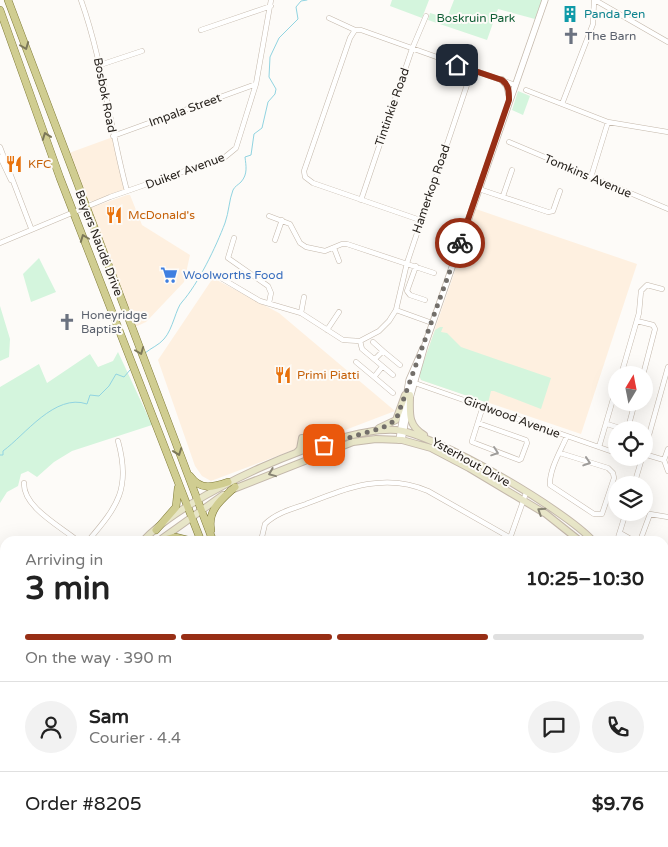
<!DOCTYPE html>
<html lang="en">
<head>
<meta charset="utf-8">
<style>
  :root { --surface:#fff; --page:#f2f2f2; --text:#222; --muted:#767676; --line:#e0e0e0; --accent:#972e15 }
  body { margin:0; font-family:"Varela Round",sans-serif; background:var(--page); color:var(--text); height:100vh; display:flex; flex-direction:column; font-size:19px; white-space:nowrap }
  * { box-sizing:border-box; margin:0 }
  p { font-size:16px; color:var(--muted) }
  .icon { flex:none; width:28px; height:28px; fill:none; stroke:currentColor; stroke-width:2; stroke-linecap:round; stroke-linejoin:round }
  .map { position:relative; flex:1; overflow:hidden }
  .side { position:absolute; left:0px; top:536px; width:669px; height:311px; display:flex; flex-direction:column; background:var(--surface); border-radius:15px 15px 0 0; box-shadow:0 5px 20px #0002 }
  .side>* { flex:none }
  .needle { width:32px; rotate:10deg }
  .controls { position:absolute; left:608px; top:366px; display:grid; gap:10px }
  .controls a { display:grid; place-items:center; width:45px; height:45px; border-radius:50%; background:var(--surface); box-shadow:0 5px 20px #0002; font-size:25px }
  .pin { position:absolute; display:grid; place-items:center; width:42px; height:42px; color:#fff; margin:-21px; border-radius:10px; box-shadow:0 2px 8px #0006 }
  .courier { position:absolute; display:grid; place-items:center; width:50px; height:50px; margin:-25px; border:4px solid #972e15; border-radius:50%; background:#fff; color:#222; box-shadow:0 1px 6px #0007 }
  .head em { font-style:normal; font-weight:800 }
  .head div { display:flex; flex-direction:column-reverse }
  .head { display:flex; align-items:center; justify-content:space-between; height:85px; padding:0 25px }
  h1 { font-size:32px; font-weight:800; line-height:38px }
  .bar { display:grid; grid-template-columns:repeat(4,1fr); gap:8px 5px; align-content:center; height:60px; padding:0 25px }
  .bar i { height:6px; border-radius:4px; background:var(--line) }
  .bar .on { background:var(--accent) }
  .bar p { grid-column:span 4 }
  .line { display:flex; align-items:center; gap:12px; padding:0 25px; border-top:1px solid var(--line) }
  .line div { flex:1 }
  .round { display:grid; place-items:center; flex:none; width:52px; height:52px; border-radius:26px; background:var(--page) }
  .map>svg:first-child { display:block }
</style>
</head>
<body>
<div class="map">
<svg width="668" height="847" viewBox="0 0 668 847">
  <rect width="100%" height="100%" fill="#fdfbf8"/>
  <path fill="#fef0e0" d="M113 137 125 190 94 202 90 201 87 199 69 153Z
    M127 195H130L142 225 190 255 184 282 146 322 135 327 90 208Z
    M473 208 637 264 581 434 421 380 419 375 454 274Z
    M213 278 279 313 395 411 211 481 202 476 195 466 158 360Z"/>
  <path fill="#d4f5dd" d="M392 0H429L422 18 390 6Z
    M454 0H542L535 19 498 9 487 40 428 20 430 13 447 18Z
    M518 91 530 96 523 115 512 110Z
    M39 258 56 292 31 302 23 274Z
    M0 306 10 339 9 357 0 361Z
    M440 327H443L441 332 447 333 461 347 551 378 541 409 494 391H491L488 403 421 380 419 375 435 330Z
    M118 352 152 425 72 451 54 462 37 477 28 471 21 474 18 486 7 492 0 503V387L39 364 47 383 90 354 98 367 113 361Z
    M5 810V842L149 843 146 847H0V816Z"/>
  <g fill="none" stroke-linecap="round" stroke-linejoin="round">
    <path stroke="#91d4e1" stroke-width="1" d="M145 353C151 348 159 345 164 339 173 329 176 308 182 302 198 284 216 247 225 223 229 212 229 200 233 190 235 186 238 185 241 182 248 174 246 166 245 157L251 155 254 134 262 128 268 102 275 94 276 89 269 77 270 57 279 38 298 19 296 7 301 1 307 0
      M0 455H3V451C25 435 55 393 87 404L90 395 99 396 109 386 116 374 124 377 130 370"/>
    <g stroke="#c4b8ab" stroke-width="5.5">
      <path id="minor" d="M81 0C103 62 110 128 127 191
        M595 0 668 42
        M329 18 355 30H361L515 85
        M201 30 271 6
        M355 30 350 38 304 171 305 177 313 183 420 220
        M100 65 142 51
        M526 90 608 122 668 132
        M562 104 593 24 594 0
        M113 136 256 84
        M509 142 668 209
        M0 147 31 228
        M0 157 11 180
        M591 177 608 122
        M479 189 548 212 553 211 560 191
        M503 196 512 170
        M361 200 412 49 426 16
        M269 216 290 224 300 243 306 247 325 251 342 244H347L434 273
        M234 238 228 258 268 286 271 293 269 303
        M275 240 282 220
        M0 243 110 197 225 157 236 148 256 84 271 0
        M334 248 339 261
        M416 266 407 291 410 295 425 300
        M221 278 260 301 301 313 343 340 360 341 379 331 389 321 396 310 407 263 472 70
        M396 310 432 323
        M301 313 304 297
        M637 321 653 325 655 329 643 375
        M327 330 339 312
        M360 341 362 349 393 375
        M373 342 383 351
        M375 359 383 351 400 365
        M356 362 374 377 382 367
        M622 371 634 375
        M621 375 639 313 641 291 647 285 662 289
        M374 377 393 393
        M412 382 616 453
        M478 423 526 440 527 443 521 459 519 460 472 442V441L483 406
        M607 424 623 429 628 428 635 402
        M599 447 616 389
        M560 453 608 468 613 473 614 478 602 514H594L550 485C549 470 561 450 567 436
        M644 453 668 367
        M644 454 664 460 668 471
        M631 458 641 461
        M664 460 668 449
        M24 483C23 507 60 526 78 541
        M634 485 642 458
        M620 533 634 541
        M88 541C118 506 131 488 118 441
        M261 541 265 524C276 513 292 509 306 504 347 488 385 472 428 491L516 541
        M509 541 526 493
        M617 541 626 512
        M640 541 650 514 668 517
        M664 559 668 562
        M664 601 668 603
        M0 641 4 637
        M664 693 668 697
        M0 727 5 732
        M0 816 5 810
        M664 833 668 830
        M240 842 242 847
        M376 842 377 847
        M455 842 459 847
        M149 847 152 842
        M508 847 516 842
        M644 847 650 842"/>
    </g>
    <g stroke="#c4b8ab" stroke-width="7">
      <path id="tertiary" d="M502 80 507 86 509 95
        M410 398 425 345 545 0
        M399 440 409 380 423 348
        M402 440 408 407
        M664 766 668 764
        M585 847 589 842"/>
    </g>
    <g stroke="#c4b8ab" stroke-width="8">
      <path id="secondary" d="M410 395C410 412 407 425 424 435
        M379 428 396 420 405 395
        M310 439 322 444
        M296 453 300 449 302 438
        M231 490 353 442 376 439 402 440 431 448 469 468 546 514 580 541
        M160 540 223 495
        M143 541C183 496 335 426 396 430 434 433 567 511 593 541
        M664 615 668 617
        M664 623 668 626
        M0 715 5 709
        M0 725 5 719"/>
    </g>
    <g stroke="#817c39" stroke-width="8">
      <path id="primary" d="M8 0 213 541
        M0 10 60 178 201 541
        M190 476C201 491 213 487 228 482
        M156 530 176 507 178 488
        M211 530C207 510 222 499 235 487
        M161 541 175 537 191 541
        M316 842 318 847
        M327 842 329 847"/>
    </g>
    <use href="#minor" stroke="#fff" stroke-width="4.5"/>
    <use href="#tertiary" stroke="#fff" stroke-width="5.5"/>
    <use href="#secondary" stroke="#e8e6c8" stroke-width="6"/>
    <use href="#primary" stroke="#d0cd91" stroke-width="7"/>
  </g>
  <defs><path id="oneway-chevron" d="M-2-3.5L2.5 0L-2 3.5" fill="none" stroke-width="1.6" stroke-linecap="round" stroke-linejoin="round" transform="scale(1.25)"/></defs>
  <g stroke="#7c7858">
    <use href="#oneway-chevron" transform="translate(25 46) rotate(69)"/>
    <use href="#oneway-chevron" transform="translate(46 136) rotate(-110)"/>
    <use href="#oneway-chevron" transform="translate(84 238) rotate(-111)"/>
    <use href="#oneway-chevron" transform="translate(140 351) rotate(69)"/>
    <use href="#oneway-chevron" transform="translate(178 452) rotate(70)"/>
  </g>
  <g stroke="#9e9c9a">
    <use href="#oneway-chevron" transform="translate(495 452) rotate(19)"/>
    <use href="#oneway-chevron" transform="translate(587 462) rotate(18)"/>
  </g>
  <g stroke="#888473">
    <use href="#oneway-chevron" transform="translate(272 473) rotate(158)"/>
    <use href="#oneway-chevron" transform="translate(541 511) rotate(-147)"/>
  </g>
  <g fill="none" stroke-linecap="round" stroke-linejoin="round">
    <path stroke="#736f6a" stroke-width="5" stroke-dasharray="0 9" d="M324 445 382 428 396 420 460 243"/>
    <path stroke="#972e15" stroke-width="6" d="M457 65 502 80C509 85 509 92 509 100L460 243"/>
  </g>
  <defs>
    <g id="building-bare" transform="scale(1.35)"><path d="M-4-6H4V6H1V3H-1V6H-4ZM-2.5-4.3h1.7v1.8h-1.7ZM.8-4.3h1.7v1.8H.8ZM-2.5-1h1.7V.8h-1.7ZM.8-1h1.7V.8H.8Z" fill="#0f9aa8" stroke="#fdfbf8" stroke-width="2.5" paint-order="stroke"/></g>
    <g id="church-bare" transform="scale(1.35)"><path d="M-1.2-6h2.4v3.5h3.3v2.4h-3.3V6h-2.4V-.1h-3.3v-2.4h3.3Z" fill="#6b7280" stroke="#fdfbf8" stroke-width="2.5" paint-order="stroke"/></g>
    <g id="restaurant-bare" transform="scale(1.35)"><path d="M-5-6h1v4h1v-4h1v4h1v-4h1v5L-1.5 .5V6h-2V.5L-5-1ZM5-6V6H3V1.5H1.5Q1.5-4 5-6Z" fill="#e8710a" stroke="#fdfbf8" stroke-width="2.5" paint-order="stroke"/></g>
    <g id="supermarket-bare" transform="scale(1.35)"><path d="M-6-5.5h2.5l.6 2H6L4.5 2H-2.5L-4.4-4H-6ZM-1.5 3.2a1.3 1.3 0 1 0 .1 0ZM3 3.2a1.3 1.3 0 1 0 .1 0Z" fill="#3f7fe0" stroke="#fdfbf8" stroke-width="2.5" paint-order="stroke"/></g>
  </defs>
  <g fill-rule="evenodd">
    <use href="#building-bare" x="570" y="14"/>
    <use href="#church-bare" x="571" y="36"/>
    <use href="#restaurant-bare" x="14" y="164"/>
    <use href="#restaurant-bare" x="114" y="215"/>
    <use href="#supermarket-bare" x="169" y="275"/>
    <use href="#church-bare" x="67" y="322"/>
    <use href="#restaurant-bare" x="283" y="375"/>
  </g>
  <g text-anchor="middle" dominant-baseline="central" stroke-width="4" stroke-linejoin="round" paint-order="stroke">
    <g font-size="12" fill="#0d838f" stroke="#fdfbf8" text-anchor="start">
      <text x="584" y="14">Panda Pen</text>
    </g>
    <g font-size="12" fill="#0f5d34" stroke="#fdfbf8">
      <text x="476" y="18">Boskruin Park</text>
    </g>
    <g font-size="12" fill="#5b616d" stroke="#fdfbf8" text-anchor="start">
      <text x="585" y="36">The Barn</text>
      <text x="81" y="315">Honeyridge<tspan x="81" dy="14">Baptist</tspan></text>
    </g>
    <g font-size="12" fill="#28231e" stroke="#fdfbf8">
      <text transform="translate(105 95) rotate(79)">Bosbok Road</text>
      <text transform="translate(392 107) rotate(-71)">Tintinkie Road</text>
      <text transform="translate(185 110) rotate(-20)">Impala Street</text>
      <text transform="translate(185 171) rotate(-20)">Duiker Avenue</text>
      <text transform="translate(588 176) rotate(23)">Tomkins Avenue</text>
      <text transform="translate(431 189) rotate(-71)">Hamerkop Road</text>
      <text transform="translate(99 243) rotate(69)">Beyers Naudé Drive</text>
      <text transform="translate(512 417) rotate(20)">Girdwood Avenue</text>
      <text transform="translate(471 462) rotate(29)">Ysterhout Drive</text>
    </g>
    <g font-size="12" fill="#c56008" stroke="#fdfbf8" text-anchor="start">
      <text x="28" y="164">KFC</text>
      <text x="128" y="215">McDonald's</text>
      <text x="297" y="375">Primi Piatti</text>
    </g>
    <g font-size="12" fill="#366cbe" stroke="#fdfbf8" text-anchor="start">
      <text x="183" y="275">Woolworths Food</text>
    </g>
  </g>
</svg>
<div class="controls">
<a><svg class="needle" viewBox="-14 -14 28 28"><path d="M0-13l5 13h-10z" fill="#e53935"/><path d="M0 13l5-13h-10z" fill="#767676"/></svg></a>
<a><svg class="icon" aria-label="locate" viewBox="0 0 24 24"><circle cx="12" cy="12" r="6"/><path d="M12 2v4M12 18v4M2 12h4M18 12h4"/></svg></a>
<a><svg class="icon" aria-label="layers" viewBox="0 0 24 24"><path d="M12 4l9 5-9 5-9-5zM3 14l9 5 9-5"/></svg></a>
</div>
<div class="pin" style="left:324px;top:445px;background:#ea580c"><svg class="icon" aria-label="bag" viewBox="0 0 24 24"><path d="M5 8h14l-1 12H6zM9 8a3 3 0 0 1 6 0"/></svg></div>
<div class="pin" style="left:457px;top:65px;background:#1f2937"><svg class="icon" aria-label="home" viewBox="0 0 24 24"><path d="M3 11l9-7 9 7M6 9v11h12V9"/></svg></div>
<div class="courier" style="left:460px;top:243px"><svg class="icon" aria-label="bike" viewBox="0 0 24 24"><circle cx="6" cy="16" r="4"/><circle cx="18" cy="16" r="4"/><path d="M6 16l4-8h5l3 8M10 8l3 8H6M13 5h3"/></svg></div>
<section class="side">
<div class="head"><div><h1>3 min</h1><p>Arriving in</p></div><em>10:25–10:30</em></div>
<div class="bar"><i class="on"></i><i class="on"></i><i class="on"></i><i></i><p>On the way · 390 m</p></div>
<div class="line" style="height:90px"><a class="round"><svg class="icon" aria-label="person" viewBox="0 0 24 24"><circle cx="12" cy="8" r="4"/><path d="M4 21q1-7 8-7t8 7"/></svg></a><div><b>Sam</b><p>Courier · 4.4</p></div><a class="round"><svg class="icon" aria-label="chat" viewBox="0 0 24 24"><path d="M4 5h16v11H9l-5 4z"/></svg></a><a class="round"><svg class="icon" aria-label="phone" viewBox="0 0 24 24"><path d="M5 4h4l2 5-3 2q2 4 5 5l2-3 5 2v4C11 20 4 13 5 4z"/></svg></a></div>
<div class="line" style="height:65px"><div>Order #8205</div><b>$9.76</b></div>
</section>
</div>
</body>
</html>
